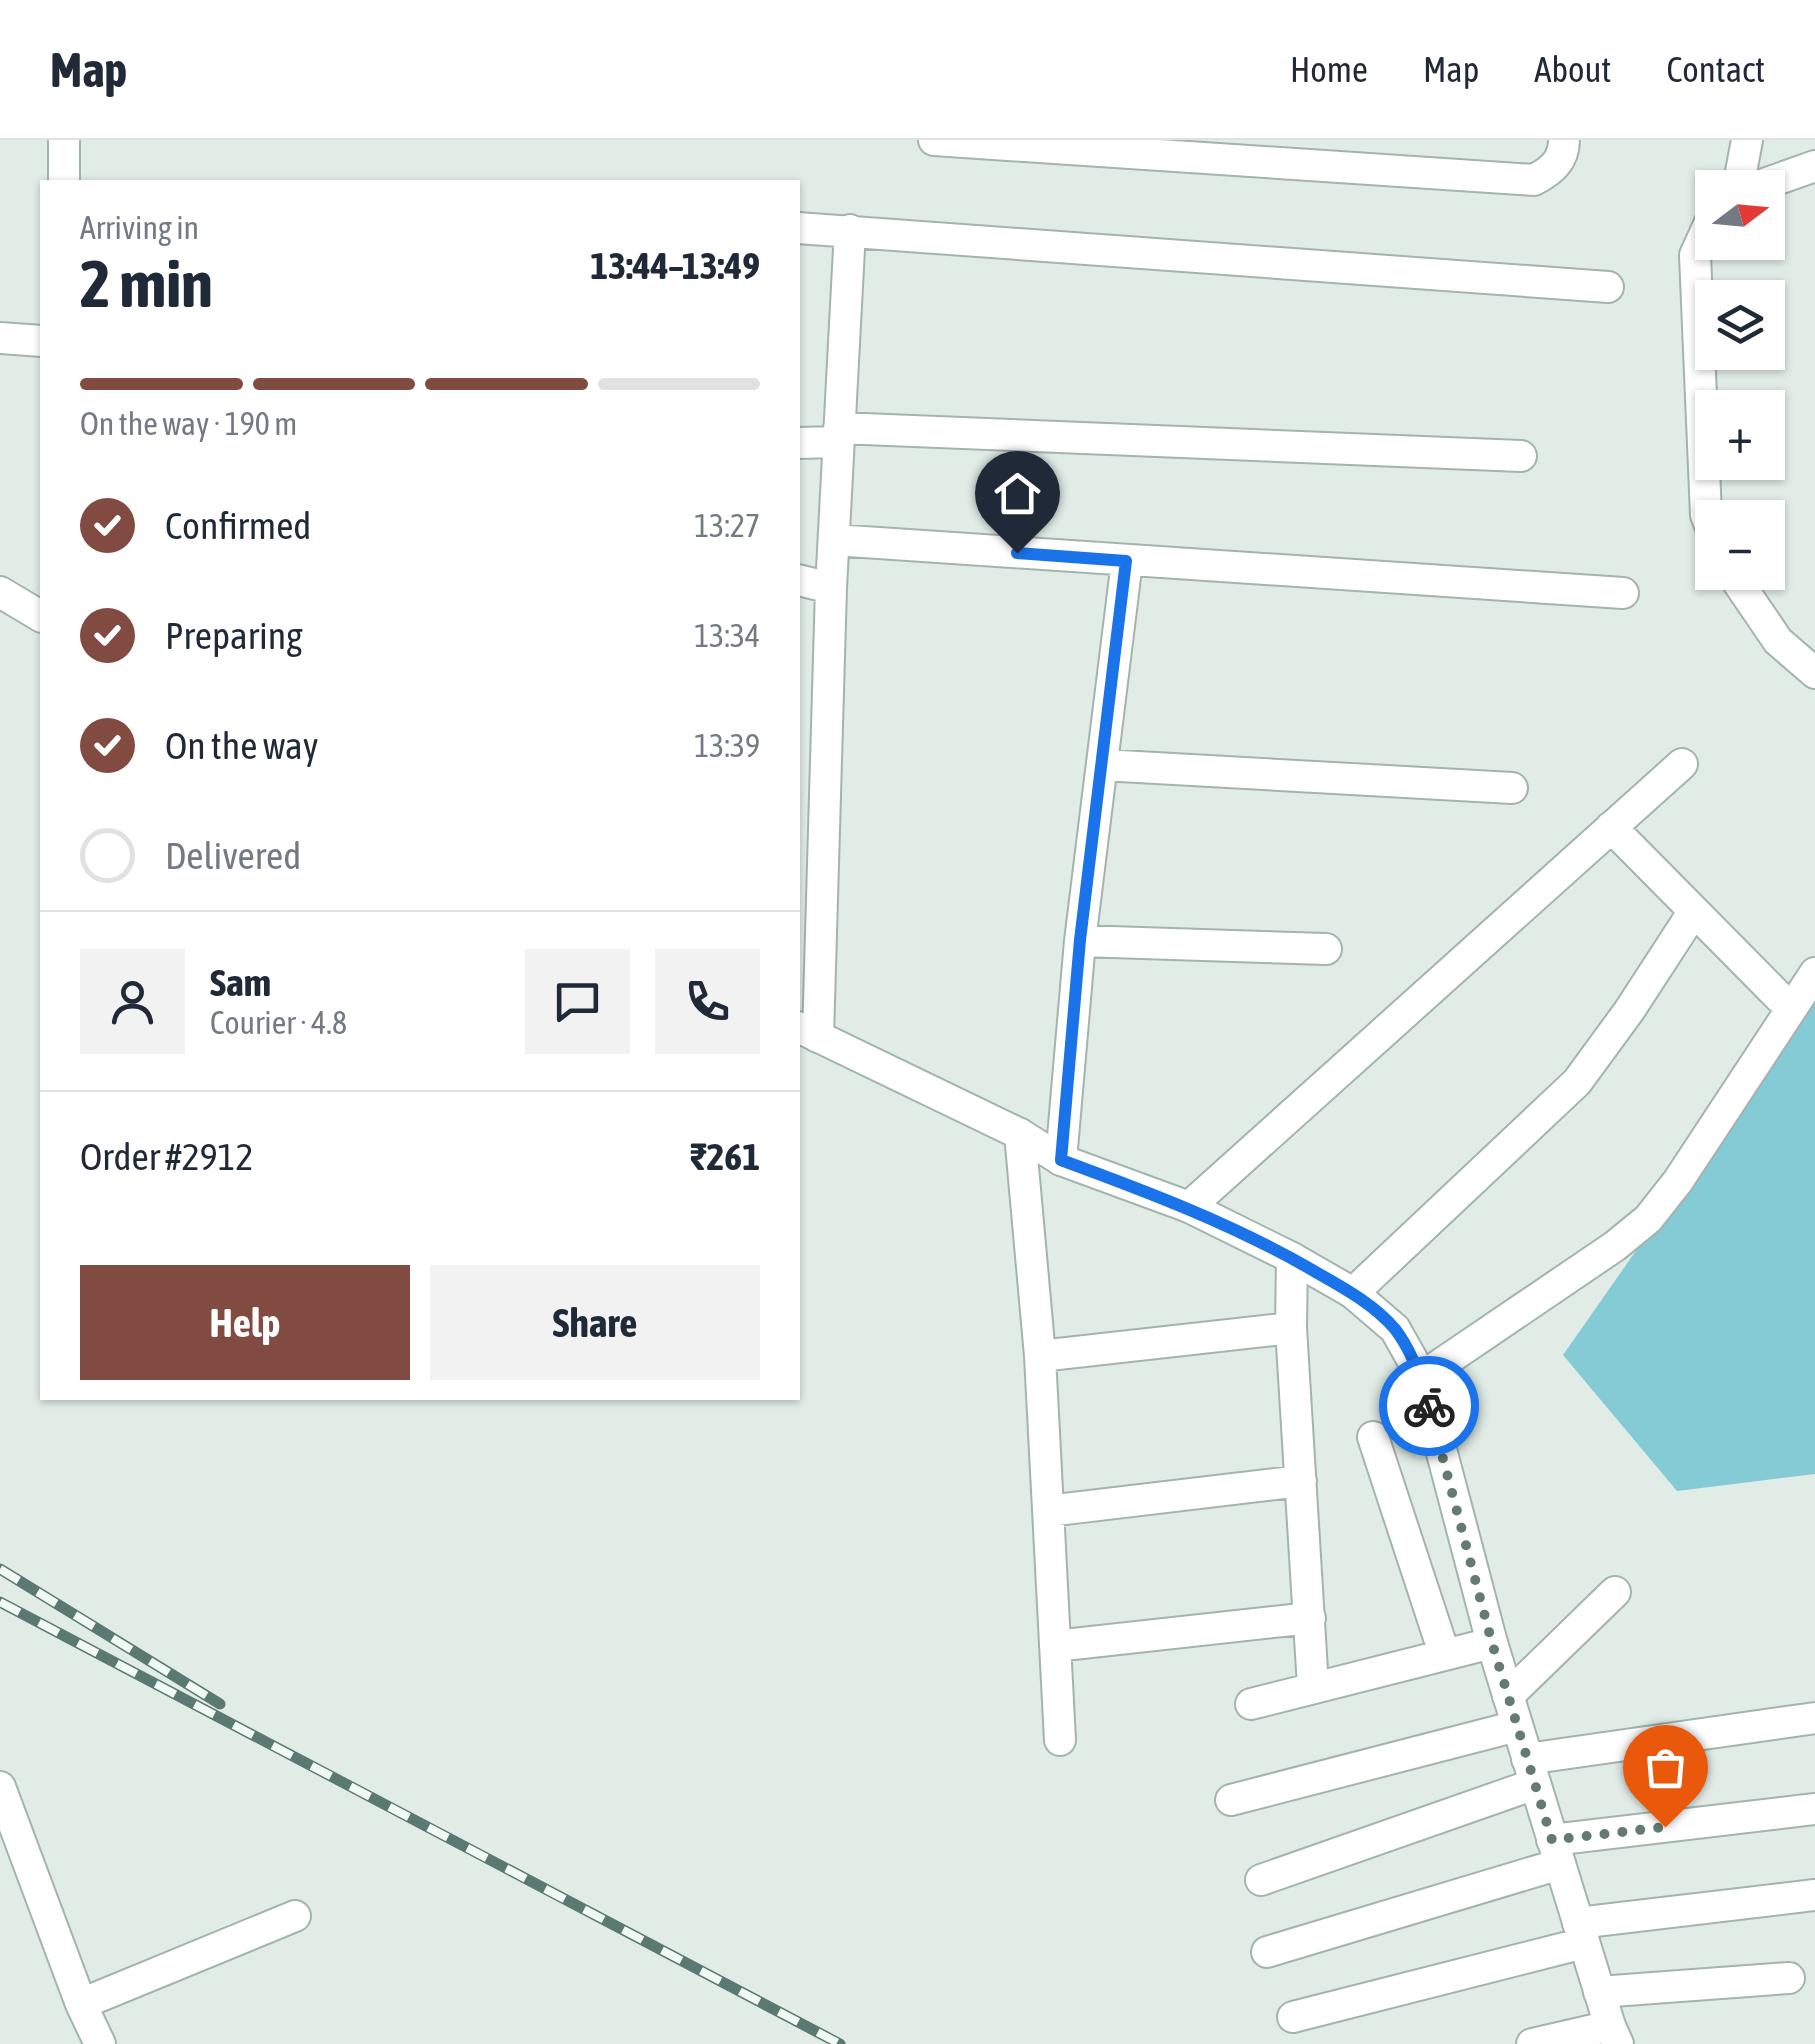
<!DOCTYPE html>
<html lang="en">
<head>
<meta charset="utf-8">
<style>
  :root { --surface:#fff; --page:#f2f2f3; --text:#1f2937; --muted:#747a83; --line:#e0e1e3; --accent:#824b42 }
  body { margin:0; font-family:"Asap Condensed",sans-serif; background:var(--page); color:var(--text); height:100vh; display:flex; flex-direction:column; font-size:38px; white-space:nowrap }
  * { box-sizing:border-box; margin:0 }
  p { font-size:32px; color:var(--muted) }
  .icon { flex:none; width:55px; height:55px; fill:none; stroke:currentColor; stroke-width:2; stroke-linecap:round; stroke-linejoin:round }
  .map { position:relative; flex:1; overflow:hidden }
  .drawer { position:absolute; left:40px; top:40px; width:760px; height:1220px; display:flex; flex-direction:column; background:var(--surface); border-radius:0px; box-shadow:0 2px 8px #0004 }
  .drawer>* { flex:none }
  .needle { width:65px; rotate:74deg }
  .fabs { position:absolute; left:1695px; top:30px; display:grid; gap:20px }
  .fabs a { display:grid; place-items:center; width:90px; height:90px; border-radius:0px; background:var(--surface); box-shadow:0 2px 8px #0004; font-size:50px }
  .pin { position:absolute; display:grid; place-items:center; width:85px; height:85px; color:#fff; margin:-102px -42px; border-radius:50% 50% 50% 0; rotate:-45deg; box-shadow:0 0 10px #0007 }
  .pin .icon { rotate:45deg }
  .courier { position:absolute; display:grid; place-items:center; width:100px; height:100px; margin:-50px; border:8px solid #1a73e8; border-radius:50%; background:#fff; color:#222; box-shadow:0 2px 12px #0007 }
  .summary em { font-style:normal; font-weight:700 }
  .summary div { display:flex; flex-direction:column-reverse }
  .summary { display:flex; align-items:center; justify-content:space-between; height:170px; padding:0 40px }
  h1 { font-size:65px; font-weight:700; line-height:75px }
  .bar { display:grid; grid-template-columns:repeat(4,1fr); gap:15px 10px; align-content:center; height:120px; padding:0 40px }
  .bar i { height:12px; border-radius:8px; background:var(--line) }
  .bar .active { background:var(--accent) }
  .bar p { grid-column:span 4 }
  .line { display:flex; align-items:center; gap:25px; padding:0 40px; border-top:2px solid var(--line) }
  .line div { flex:1 }
  .round { display:grid; place-items:center; flex:none; width:105px; height:105px; border-radius:0px; background:var(--page) }
  ol { padding:0 40px; list-style:none }
  li { display:flex; align-items:center; gap:30px; height:110px }
  li p { margin-inline-start:auto }
  li .icon { padding:10px; border-radius:50%; background:var(--accent); color:#fff; stroke-width:4 }
  li:last-child { color:var(--muted) }
  li i { width:55px; height:55px; border:5px solid var(--line); border-radius:50% }
  .button { display:flex; gap:20px; margin-top:auto; padding:20px 40px }
  .button a { flex:1; height:115px; border-radius:0px; background:var(--accent); color:#fff; font-size:40px; font-weight:700; line-height:115px; text-align:center }
  .button a+a { background:var(--page); color:var(--text) }
  header { display:flex; align-items:center; gap:60px; box-sizing:border-box; height:140px; padding:0 50px; background:var(--surface); border-bottom:2px solid var(--line) }
  header strong { font-size:48px }
  nav { display:flex; gap:55px; margin-inline-start:auto; font-size:35px }
  .map>svg:first-child { display:block }
</style>
</head>
<body>
<header>
<strong>Map</strong>
<nav><a>Home</a><a>Map</a><a>About</a><a>Contact</a></nav>
</header>
<div class="map">
<svg width="1815" height="1904" viewBox="0 0 1815 1904">
  <rect width="100%" height="100%" fill="#e1ece7"/>
  <path fill="#85cbd5" d="M1815 855V1334L1677 1351 1563 1215Z"/>
  <g fill="none" stroke-linecap="round" stroke-linejoin="round">
    <g stroke="#a3b4ae" stroke-width="34">
      <path id="minor" d="M934 0 1534 40C1551 31 1564 21 1564 0
        M64 42V0
        M1738 48 1747 0
        M1753 48 1815 26
        M1712 78 1695 115 1706 375 1712 390
        M798 88 1608 147
        M0 198 42 201
        M839 288 1521 316
        M798 303 838 302
        M834 400 1623 453
        M1731 432 1778 501 1815 533
        M798 440 831 448
        M1102 625 1512 648
        M1611 687 1791 869
        M1080 801 1326 809
        M818 897 831 448 850 90
        M1020 994 1040 1216 1060 1600
        M1061 1020 1080 801 1127 421
        M1189 1067 1682 624
        M1292 1118 1291 1188 1313 1547
        M1353 1153 1577 942 1629 871 1694 771
        M1040 1216 1291 1188
        M1422 1237 1615 1106 1648 1079 1678 1041 1815 833
        M1373 1297 1444 1513
        M1048 1371 1301 1341
        M1055 1506 1310 1478
        M1508 1556 1615 1452
        M1251 1564 1492 1503
        M1527 1619 1815 1578
        M0 1647 81 1864 100 1904
        M1231 1660 1517 1586
        M1552 1700 1815 1669
        M1261 1740 1535 1644
        M1578 1783 1815 1755
        M1267 1812 1560 1724
        M1599 1852 1789 1838
        M81 1864 295 1776
        M1293 1877 1584 1803
        M1532 1904 1610 1886"/>
    </g>
    <g stroke="#a3b4ae" stroke-width="34">
      <path id="tertiary" d="M0 452 42 477
        M798 887 1020 994 1061 1020 1189 1067 1292 1118 1353 1153 1395 1189 1422 1237 1492 1503 1610 1886 1618 1904"/>
    </g>
    <use href="#minor" stroke="#fff" stroke-width="30"/>
    <use href="#tertiary" stroke="#fff" stroke-width="30"/>
    <g stroke="#5a7a71" stroke-width="11">
      <path id="rail" d="M0 1429 220 1564
        M0 1462 840 1904"/>
    </g>
    <use href="#rail" stroke="#f1f9f5" stroke-width="8" stroke-dasharray="22" stroke-linecap="butt"/>
  </g>
  <g fill="none" stroke-linecap="round" stroke-linejoin="round">
    <path stroke="#647b73" stroke-width="10" stroke-dasharray="0 18" d="M1429 1266 1492 1503 1552 1700 1665 1687"/>
    <path stroke="#1a73e8" stroke-width="12" d="M1017 413 1126 421 1080 800 1061 1020C1148 1052 1233 1084 1314 1131 1342 1147 1374 1164 1395 1189 1412 1211 1422 1240 1429 1266"/>
  </g>
</svg>
<div class="fabs">
<a><svg class="needle" viewBox="-14 -14 28 28"><path d="M0-13l5 13h-10z" fill="#e53935"/><path d="M0 13l5-13h-10z" fill="#747a83"/></svg></a>
<a><svg class="icon" aria-label="layers" viewBox="0 0 24 24"><path d="M12 4l9 5-9 5-9-5zM3 14l9 5 9-5"/></svg></a>
<a>+</a>
<a>−</a>
</div>
<div class="pin" style="left:1665px;top:1687px;background:#ea580c"><svg class="icon" aria-label="bag" viewBox="0 0 24 24"><path d="M5 8h14l-1 12H6zM9 8a3 3 0 0 1 6 0"/></svg></div>
<div class="pin" style="left:1017px;top:413px;background:#1f2937"><svg class="icon" aria-label="home" viewBox="0 0 24 24"><path d="M3 11l9-7 9 7M6 9v11h12V9"/></svg></div>
<div class="courier" style="left:1429px;top:1266px"><svg class="icon" aria-label="bike" viewBox="0 0 24 24"><circle cx="6" cy="16" r="4"/><circle cx="18" cy="16" r="4"/><path d="M6 16l4-8h5l3 8M10 8l3 8H6M13 5h3"/></svg></div>
<section class="drawer">
<div class="summary"><div><h1>2 min</h1><p>Arriving in</p></div><em>13:44–13:49</em></div>
<div class="bar"><i class="active"></i><i class="active"></i><i class="active"></i><i></i><p>On the way · 190 m</p></div>
<ol>
<li><svg class="icon" aria-label="check" viewBox="0 0 24 24"><path d="M5 12l5 5 9-10"/></svg>Confirmed<p>13:27</p></li>
<li><svg class="icon" aria-label="check" viewBox="0 0 24 24"><path d="M5 12l5 5 9-10"/></svg>Preparing<p>13:34</p></li>
<li><svg class="icon" aria-label="check" viewBox="0 0 24 24"><path d="M5 12l5 5 9-10"/></svg>On the way<p>13:39</p></li>
<li><i></i>Delivered</li>
</ol>
<div class="line" style="height:180px"><a class="round"><svg class="icon" aria-label="person" viewBox="0 0 24 24"><circle cx="12" cy="8" r="4"/><path d="M4 21q1-7 8-7t8 7"/></svg></a><div><b>Sam</b><p>Courier · 4.8</p></div><a class="round"><svg class="icon" aria-label="chat" viewBox="0 0 24 24"><path d="M4 5h16v11H9l-5 4z"/></svg></a><a class="round"><svg class="icon" aria-label="phone" viewBox="0 0 24 24"><path d="M5 4h4l2 5-3 2q2 4 5 5l2-3 5 2v4C11 20 4 13 5 4z"/></svg></a></div>
<div class="line" style="height:130px"><div>Order #2912</div><b>₹261</b></div>
<div class="button"><a>Help</a><a>Share</a></div>
</section>
</div>
</body>
</html>
